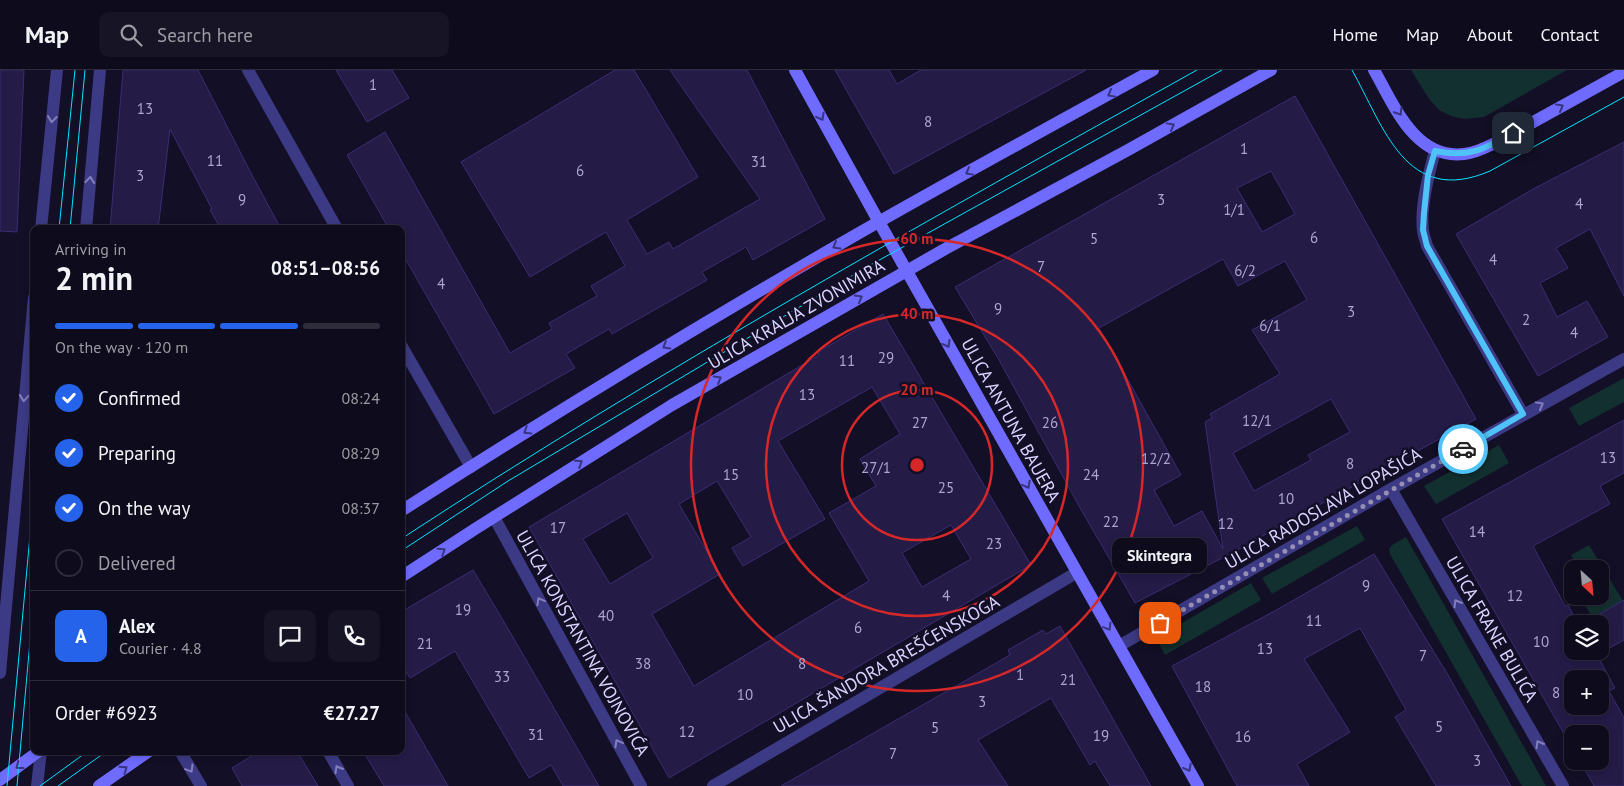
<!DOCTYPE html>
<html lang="en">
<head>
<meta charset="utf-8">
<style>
  :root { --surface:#0e0b1c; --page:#171425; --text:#f1f3f6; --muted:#9b9ba3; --line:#2e2b3b; --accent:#2563eb }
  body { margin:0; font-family:"PT Sans",sans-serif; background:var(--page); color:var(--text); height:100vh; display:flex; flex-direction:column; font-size:19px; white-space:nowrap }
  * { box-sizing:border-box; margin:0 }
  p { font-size:16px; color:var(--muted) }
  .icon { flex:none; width:28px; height:28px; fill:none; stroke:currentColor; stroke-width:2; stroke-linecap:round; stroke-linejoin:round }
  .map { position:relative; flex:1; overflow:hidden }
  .drawer { position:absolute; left:30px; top:155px; width:375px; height:530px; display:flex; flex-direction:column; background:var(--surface); border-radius:10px; box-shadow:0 2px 8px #0003,0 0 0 1px var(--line) }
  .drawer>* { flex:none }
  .needle { width:32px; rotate:154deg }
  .controls { position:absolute; left:1564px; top:490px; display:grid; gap:10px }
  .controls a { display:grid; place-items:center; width:45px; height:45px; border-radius:10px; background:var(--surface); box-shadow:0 2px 8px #0003,0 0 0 1px var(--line); font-size:25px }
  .pin { position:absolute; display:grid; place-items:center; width:42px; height:42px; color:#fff; margin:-21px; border-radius:10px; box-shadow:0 2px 8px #0006 }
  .courier { position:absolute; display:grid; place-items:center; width:50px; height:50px; margin:-25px; border:4px solid #4fc3f7; border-radius:50%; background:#fff; color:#222; box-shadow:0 1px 6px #0007 }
  .bubble { position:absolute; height:35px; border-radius:10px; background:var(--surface); box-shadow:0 2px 8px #0003,0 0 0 1px var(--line); font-size:16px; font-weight:600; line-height:35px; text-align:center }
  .head em { font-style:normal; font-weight:600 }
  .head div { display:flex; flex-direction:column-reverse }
  .head { display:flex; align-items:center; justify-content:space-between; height:85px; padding:0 25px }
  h1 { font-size:32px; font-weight:600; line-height:38px }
  .bar { display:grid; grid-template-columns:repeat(4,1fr); gap:8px 5px; align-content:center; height:60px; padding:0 25px }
  .bar i { height:6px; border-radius:4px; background:var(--line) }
  .bar .on { background:var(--accent) }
  .bar p { grid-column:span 4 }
  .line { display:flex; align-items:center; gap:12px; padding:0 25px; border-top:1px solid var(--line) }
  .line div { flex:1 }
  .round { display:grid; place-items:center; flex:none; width:52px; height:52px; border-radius:10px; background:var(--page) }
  ol { padding:0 25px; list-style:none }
  li { display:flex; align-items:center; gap:15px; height:55px }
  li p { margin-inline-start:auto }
  li .icon { padding:5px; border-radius:50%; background:var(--accent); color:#fff; stroke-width:4 }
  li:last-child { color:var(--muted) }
  li i { width:28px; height:28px; border:2px solid var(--line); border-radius:50% }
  header { display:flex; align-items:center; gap:30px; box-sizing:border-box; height:70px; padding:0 25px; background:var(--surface); border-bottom:1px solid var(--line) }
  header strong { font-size:24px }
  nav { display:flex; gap:28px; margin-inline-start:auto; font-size:18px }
  .search { width:350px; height:45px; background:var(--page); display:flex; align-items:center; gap:12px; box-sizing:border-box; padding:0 18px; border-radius:10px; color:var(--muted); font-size:19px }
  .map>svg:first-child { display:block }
</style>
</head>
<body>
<header>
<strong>Map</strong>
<div class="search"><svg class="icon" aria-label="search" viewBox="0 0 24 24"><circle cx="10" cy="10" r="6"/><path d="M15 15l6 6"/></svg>Search here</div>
<nav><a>Home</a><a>Map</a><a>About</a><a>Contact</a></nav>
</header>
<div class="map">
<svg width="1624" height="716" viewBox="0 0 1624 716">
  <rect width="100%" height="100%" fill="#130f26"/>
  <path fill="#12302f" d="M1411 0H1567L1484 47 1464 49 1451 46 1439 40 1429 29Z
    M1624 308V332L1579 356 1569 338Z
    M1499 375 1509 393 1436 434 1424 416Z
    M1357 456 1365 470 1272 524 1262 508Z
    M1406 467 1546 716H1522L1390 484 1389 479 1392 475Z
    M1589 475 1623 531 1592 548 1580 526H1600V499H1572V513L1566 502 1577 495 1571 485Z
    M1251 513 1261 530 1165 585 1156 568Z"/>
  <path fill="#241b47" stroke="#3b2d73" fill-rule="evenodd" d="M0 0H24L17 162 0 161Z
    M123 0H198L252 105 281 159H221L210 140 212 139 170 59 158 159H110Z
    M336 0H392L409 28 367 52Z
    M615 0H634L698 107 627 150 647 184 669 172 673 179 760 129 670 0H747L825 149 753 190 746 177 702 202 707 210 612 264 609 259 566 284 575 298 494 344 401 181V159H389L347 85 385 62 510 283 552 259 549 253 597 226 591 216 625 196 606 162 530 207 461 92Z
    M835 0H889L897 14 921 0H1086L894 104Z
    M1295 26 1476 349 1224 487 1135 533 1079 436 999 290 955 217ZM1271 101 1295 144 1262 162 1237 118ZM1223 189 1238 216 1285 191 1307 230 1252 260 1280 304 1210 344 1212 348 1205 352 1223 479 1202 441 1174 456 1154 420 1181 405 1099 258ZM1331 329 1350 362 1308 385 1311 390 1254 421 1233 383Z
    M1624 72V226L1590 159 1556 178 1568 198 1540 213 1557 247 1587 231 1608 267 1538 306 1456 164 1535 118Z
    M883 244 1031 495 669 708 529 457 819 285 818 282ZM872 317 900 364 860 389 876 416 829 443 869 511 694 616 652 544 720 504 679 434 717 411 751 467 732 478 743 496 825 449 778 371ZM627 443 653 488 610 514 583 469ZM951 455 971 489 922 517 902 483Z
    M1624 350V403L1600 416 1610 434 1533 476 1565 536 1568 535 1578 554H1572V581H1600V554H1582L1624 530V570L1597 585 1615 618 1609 621 1624 648V716H1594L1580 691H1600V664H1572V678L1442 449ZM1572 609H1600V636H1572Z
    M1374 484 1448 605 1511 716H1436L1395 647 1406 640 1360 558 1304 589 1350 662 1297 694 1309 716H1237L1172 596 1280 538Z
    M473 500 510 562 599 716H563L551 695 529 708 455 581 410 608 401 594V542Z
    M1060 556 1151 716H1110L1095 691 1090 695 1051 628 978 670 1008 716H781L1010 585 1008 580 1043 560 1046 564Z
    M401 635 448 716H384L363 681H401Z
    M260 681H297L318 716H242L232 698Z"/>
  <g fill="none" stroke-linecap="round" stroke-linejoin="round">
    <path stroke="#3d3a85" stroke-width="12" d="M248 0 337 159
      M1435 81C1429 103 1420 137 1423 160 1423 165 1426 171 1427 176L1523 344
      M401 275 471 397
      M1391 419 1563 716
      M494 447 641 716
      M1119 576 1391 419 1624 289
      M180 681 201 716
      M328 681 348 716
      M713 716 1076 503"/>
    <path stroke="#3d3a85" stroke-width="12" d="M41 159 57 0
      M86 159 100 0
      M0 603 34 227
      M37 716 41 681"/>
    <path stroke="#6f6bff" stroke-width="12" d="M795 0 879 152 1198 716
      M1374 0C1394 35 1415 90 1464 84 1476 83 1487 77 1497 72L1624 2
      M401 441C548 347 696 257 847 170 948 112 1051 56 1153 0
      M401 507 475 459 672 335 945 179 1128 80 1271 0
      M0 710 39 681
      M99 716 149 681"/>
    <path stroke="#00e5ff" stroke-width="1" d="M1352 0C1384 57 1406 137 1490 101L1624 27
      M59 159 75 0
      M70 159 85 0
      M401 469C659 300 928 150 1197 0
      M401 481 508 411 865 198 1222 0
      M7 716 34 422
      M17 716 34 527
      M40 716 88 681
      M58 716 107 681"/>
  </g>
  <defs><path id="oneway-chevron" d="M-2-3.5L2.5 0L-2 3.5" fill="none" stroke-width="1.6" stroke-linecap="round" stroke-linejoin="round" transform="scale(1.25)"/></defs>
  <g stroke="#38347d">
    <use href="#oneway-chevron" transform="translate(1111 24) rotate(151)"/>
    <use href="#oneway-chevron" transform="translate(1560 37) rotate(-29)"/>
    <use href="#oneway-chevron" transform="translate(1399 42) rotate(58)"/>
    <use href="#oneway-chevron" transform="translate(821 47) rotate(61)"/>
    <use href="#oneway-chevron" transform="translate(1171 56) rotate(-29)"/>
    <use href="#oneway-chevron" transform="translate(969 102) rotate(151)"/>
    <use href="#oneway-chevron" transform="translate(836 176) rotate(150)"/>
    <use href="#oneway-chevron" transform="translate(859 228) rotate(-30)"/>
    <use href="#oneway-chevron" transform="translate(947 274) rotate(61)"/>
    <use href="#oneway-chevron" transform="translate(666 276) rotate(149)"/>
    <use href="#oneway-chevron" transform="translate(718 309) rotate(-30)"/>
    <use href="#oneway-chevron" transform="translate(527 361) rotate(148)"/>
    <use href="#oneway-chevron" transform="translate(579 393) rotate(-32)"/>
    <use href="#oneway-chevron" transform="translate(1027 415) rotate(61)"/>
    <use href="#oneway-chevron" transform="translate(442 481) rotate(-33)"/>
    <use href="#oneway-chevron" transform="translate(1108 557) rotate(59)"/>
    <use href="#oneway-chevron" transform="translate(19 696) rotate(144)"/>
    <use href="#oneway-chevron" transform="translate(1188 698) rotate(61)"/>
    <use href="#oneway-chevron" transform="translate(124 699) rotate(-35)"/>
  </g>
  <g stroke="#837fbc">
    <use href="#oneway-chevron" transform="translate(52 49) rotate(96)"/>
    <use href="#oneway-chevron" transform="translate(90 110) rotate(-85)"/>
    <use href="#oneway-chevron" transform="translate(24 328) rotate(95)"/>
    <use href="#oneway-chevron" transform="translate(1540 335) rotate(-29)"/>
    <use href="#oneway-chevron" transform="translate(540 531) rotate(-119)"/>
    <use href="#oneway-chevron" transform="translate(1457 533) rotate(-120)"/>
    <use href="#oneway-chevron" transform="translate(618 673) rotate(-119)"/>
    <use href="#oneway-chevron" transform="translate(1539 674) rotate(-120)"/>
    <use href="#oneway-chevron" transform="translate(190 699) rotate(59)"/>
    <use href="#oneway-chevron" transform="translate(338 699) rotate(-120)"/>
  </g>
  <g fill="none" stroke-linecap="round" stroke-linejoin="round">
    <path stroke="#948fb3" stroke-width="5" stroke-dasharray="0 9" d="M1160 553 1463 379"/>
    <path stroke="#4fc3f7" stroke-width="6" d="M1463 379 1523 344 1427 176 1423 160 1424 143 1428 105 1435 81C1469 88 1484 79 1513 63"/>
  </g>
  <g fill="none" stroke="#d62828" stroke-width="2.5">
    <circle cx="917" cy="395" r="75"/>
    <circle cx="917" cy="395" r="151"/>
    <circle cx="917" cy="395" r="226"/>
  </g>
  <g text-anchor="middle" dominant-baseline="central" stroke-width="5" stroke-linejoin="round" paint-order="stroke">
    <g font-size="15" fill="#aca6d1">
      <text x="373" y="14">1</text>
      <text x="145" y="38">13</text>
      <text x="928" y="51">8</text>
      <text x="1244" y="78">1</text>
      <text x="215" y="90">11</text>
      <text x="759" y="91">31</text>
      <text x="580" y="100">6</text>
      <text x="140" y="105">3</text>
      <text x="242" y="129">9</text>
      <text x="1161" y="129">3</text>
      <text x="1579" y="133">4</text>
      <text x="1234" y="139">1/1</text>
      <text x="1314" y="167">6</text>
      <text x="1094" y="168">5</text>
      <text x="1493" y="189">4</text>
      <text x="1041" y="196">7</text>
      <text x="1245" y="200">6/2</text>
      <text x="441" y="213">4</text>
      <text x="998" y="238">9</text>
      <text x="1351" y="241">3</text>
      <text x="1526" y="249">2</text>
      <text x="1270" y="255">6/1</text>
      <text x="1574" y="262">4</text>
      <text x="886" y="287">29</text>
      <text x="847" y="290">11</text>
      <text x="807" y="324">13</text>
      <text x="1257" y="350">12/1</text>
      <text x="920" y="352">27</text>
      <text x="1050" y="352">26</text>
      <text x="1608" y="387">13</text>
      <text x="1156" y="388">12/2</text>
      <text x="1350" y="393">8</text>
      <text x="876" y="397">27/1</text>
      <text x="731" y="404">15</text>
      <text x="1091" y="404">24</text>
      <text x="946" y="417">25</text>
      <text x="1286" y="428">10</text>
      <text x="1111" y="451">22</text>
      <text x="1226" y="453">12</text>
      <text x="558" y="457">17</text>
      <text x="1477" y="461">14</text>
      <text x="994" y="473">23</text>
      <text x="1366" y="515">9</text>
      <text x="946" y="525">4</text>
      <text x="1515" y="525">12</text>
      <text x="463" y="539">19</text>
      <text x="606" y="545">40</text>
      <text x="1314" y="550">11</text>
      <text x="858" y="557">6</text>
      <text x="1541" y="571">10</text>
      <text x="425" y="573">21</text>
      <text x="1265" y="578">13</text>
      <text x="1423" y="585">7</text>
      <text x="643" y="593">38</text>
      <text x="802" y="593">8</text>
      <text x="1020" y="604">1</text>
      <text x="502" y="606">33</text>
      <text x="1068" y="609">21</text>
      <text x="1203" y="616">18</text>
      <text x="1556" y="622">8</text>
      <text x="745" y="624">10</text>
      <text x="982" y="631">3</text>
      <text x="1439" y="656">5</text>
      <text x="935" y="657">5</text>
      <text x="687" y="661">12</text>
      <text x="536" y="664">31</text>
      <text x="1101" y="665">19</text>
      <text x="1243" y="666">16</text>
      <text x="893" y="683">7</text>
      <text x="1477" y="690">3</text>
    </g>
    <g font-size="18" fill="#d9d4ff" stroke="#130f26">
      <text transform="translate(796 244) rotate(-30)">ULICA KRALJA ZVONIMIRA</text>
      <text transform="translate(1011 350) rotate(61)">ULICA ANTUNA BAUERA</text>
      <text transform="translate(1323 438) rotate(-30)">ULICA RADOSLAVA LOPAŠIĆA</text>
      <text transform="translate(1492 559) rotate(60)">ULICA FRANE BULIĆA</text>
      <text transform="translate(583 573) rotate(61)">ULICA KONSTANTINA VOJNOVIĆA</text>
      <text transform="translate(886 594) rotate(-30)">ULICA ŠANDORA BREŠĆENSKOGA</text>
    </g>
  </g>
  <circle cx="917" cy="395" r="8" fill="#d62828" stroke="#130f26" stroke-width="2.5"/>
  <g font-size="15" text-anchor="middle" font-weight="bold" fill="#d62828" stroke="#130f26" stroke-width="5" stroke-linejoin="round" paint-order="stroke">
    <text x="917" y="174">60 m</text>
    <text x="917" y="249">40 m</text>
    <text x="917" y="325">20 m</text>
  </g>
</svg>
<div class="controls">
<a><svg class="needle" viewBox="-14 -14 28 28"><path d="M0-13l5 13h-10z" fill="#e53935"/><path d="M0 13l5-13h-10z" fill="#9b9ba3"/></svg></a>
<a><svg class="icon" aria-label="layers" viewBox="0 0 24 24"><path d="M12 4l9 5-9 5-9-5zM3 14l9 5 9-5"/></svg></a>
<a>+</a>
<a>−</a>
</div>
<div class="pin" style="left:1160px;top:553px;background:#ea580c"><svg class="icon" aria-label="bag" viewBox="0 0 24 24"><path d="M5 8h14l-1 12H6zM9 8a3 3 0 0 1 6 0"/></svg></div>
<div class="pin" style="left:1513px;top:63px;background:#1f2937"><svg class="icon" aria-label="home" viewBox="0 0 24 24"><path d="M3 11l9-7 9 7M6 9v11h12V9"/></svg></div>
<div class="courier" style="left:1463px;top:379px"><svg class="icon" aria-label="car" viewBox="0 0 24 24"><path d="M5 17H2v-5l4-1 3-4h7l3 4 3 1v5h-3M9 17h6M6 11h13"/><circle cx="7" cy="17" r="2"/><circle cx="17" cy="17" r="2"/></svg></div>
<div class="bubble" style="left:1112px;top:468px;width:95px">Skintegra</div>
<section class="drawer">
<div class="head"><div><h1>2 min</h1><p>Arriving in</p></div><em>08:51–08:56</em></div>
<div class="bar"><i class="on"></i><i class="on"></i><i class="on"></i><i></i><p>On the way · 120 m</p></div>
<ol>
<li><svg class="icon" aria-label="check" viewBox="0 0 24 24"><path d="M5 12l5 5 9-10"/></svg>Confirmed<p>08:24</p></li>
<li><svg class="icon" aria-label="check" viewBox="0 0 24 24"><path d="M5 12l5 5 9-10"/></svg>Preparing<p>08:29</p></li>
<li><svg class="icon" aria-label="check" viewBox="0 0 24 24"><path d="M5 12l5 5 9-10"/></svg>On the way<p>08:37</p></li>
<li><i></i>Delivered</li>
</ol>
<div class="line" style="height:90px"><b class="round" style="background:var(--accent);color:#fff">A</b><div><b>Alex</b><p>Courier · 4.8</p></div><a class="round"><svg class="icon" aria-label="chat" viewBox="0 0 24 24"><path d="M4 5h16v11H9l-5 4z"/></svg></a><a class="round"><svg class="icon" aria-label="phone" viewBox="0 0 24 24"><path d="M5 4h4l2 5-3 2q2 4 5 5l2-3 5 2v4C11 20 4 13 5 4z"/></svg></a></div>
<div class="line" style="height:65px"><div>Order #6923</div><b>€27.27</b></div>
</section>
</div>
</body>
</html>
